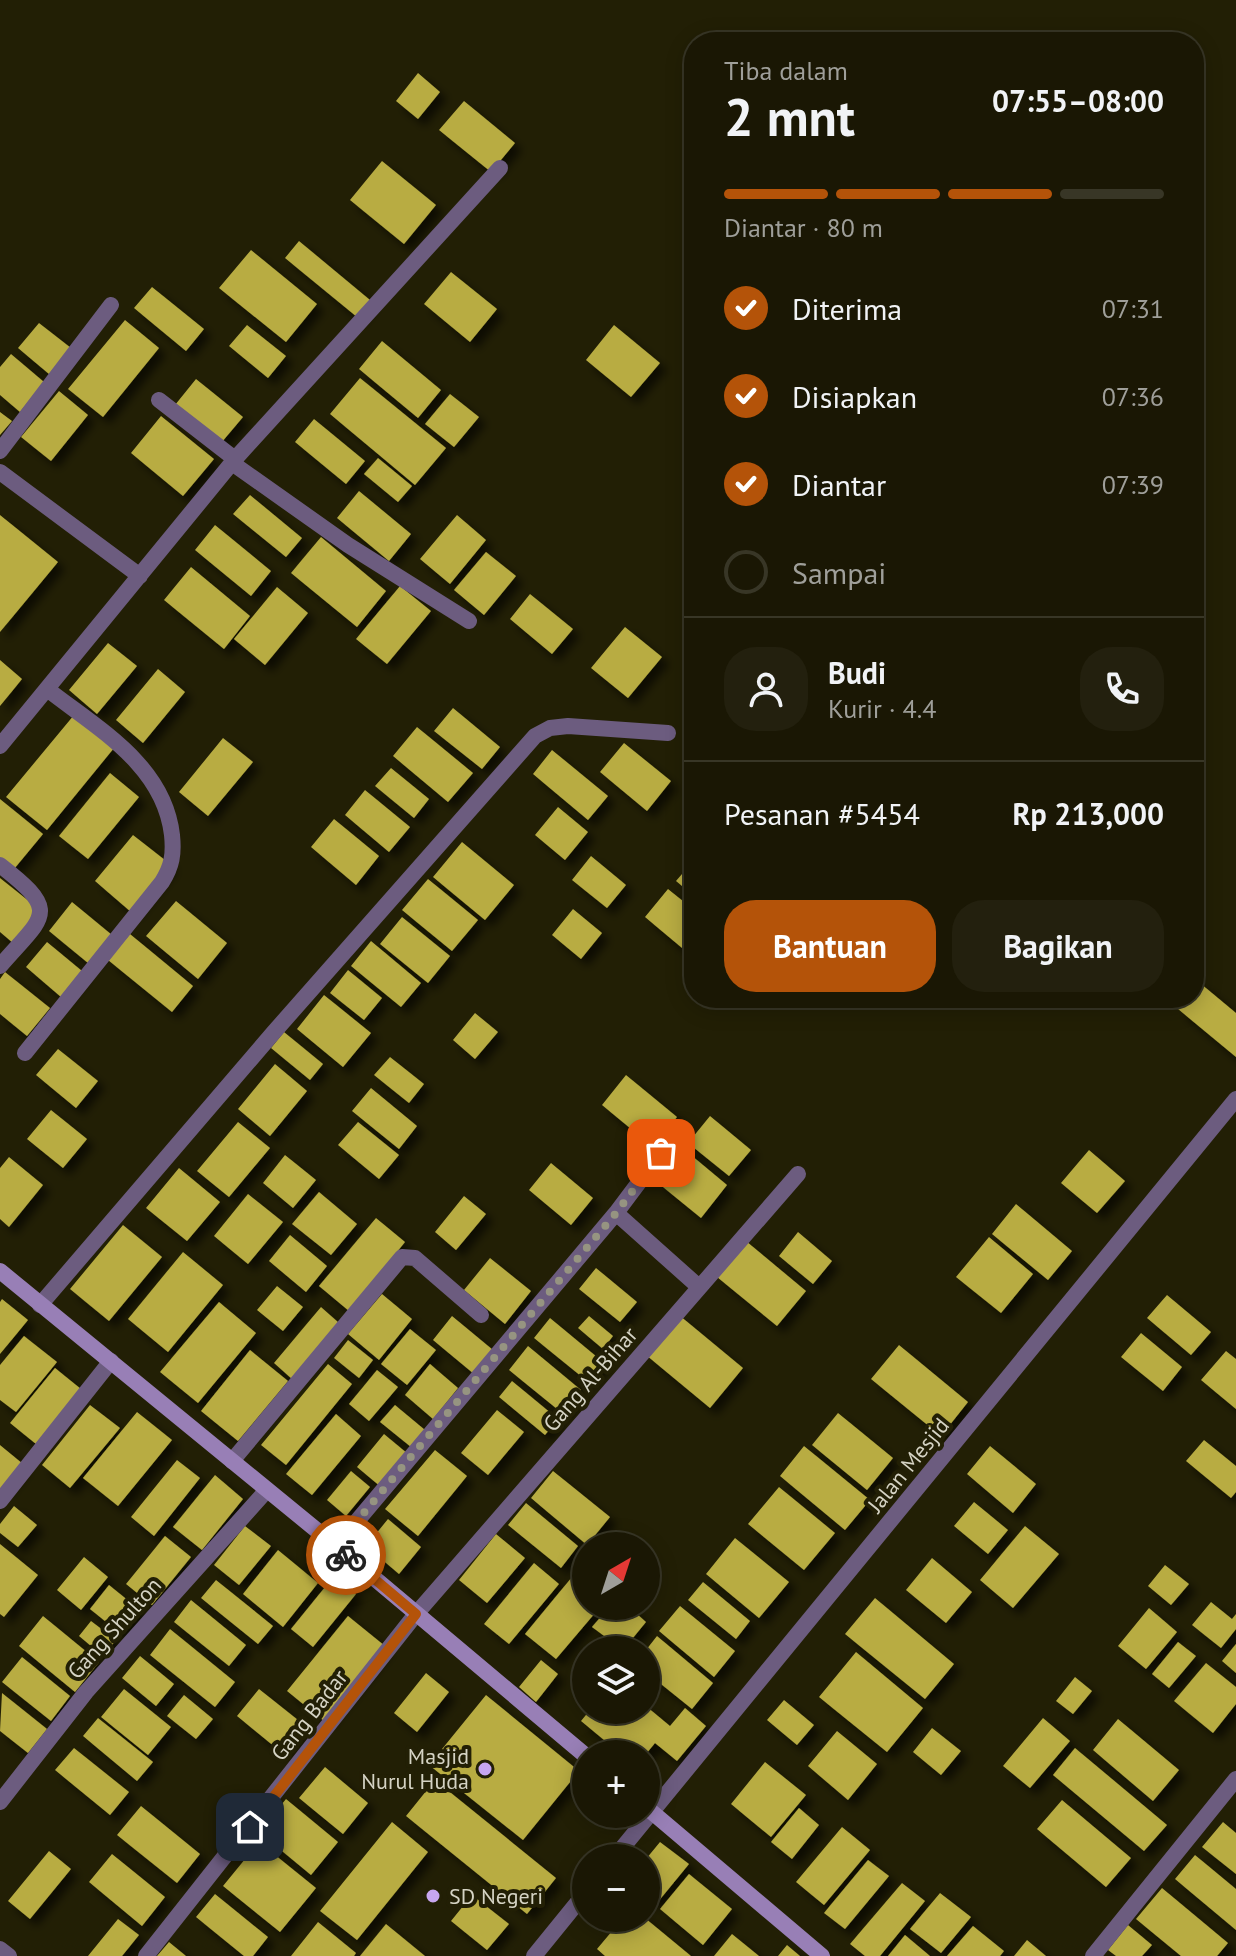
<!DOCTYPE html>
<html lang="id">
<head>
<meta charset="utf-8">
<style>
  :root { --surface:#1a1704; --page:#23200e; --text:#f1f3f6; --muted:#9f9f9a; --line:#383626; --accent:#b45309 }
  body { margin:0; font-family:"PT Sans",sans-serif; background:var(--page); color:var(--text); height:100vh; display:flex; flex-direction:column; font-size:30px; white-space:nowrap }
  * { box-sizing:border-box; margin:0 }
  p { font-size:26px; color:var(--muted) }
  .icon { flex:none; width:44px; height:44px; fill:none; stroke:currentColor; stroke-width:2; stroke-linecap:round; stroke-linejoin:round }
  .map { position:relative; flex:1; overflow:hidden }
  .drawer { position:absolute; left:684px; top:32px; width:520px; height:976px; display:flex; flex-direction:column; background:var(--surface); border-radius:32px; box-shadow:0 4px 20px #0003,0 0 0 2px var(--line) }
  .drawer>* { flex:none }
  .needle { width:52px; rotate:39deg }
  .fabs { position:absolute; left:572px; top:1532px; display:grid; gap:16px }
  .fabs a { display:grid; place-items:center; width:88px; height:88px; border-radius:50%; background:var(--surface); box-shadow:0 4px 20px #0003,0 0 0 2px var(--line); font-size:40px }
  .pin { position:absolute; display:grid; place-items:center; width:68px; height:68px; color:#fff; margin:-34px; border-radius:16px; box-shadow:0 4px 12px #0006 }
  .courier { position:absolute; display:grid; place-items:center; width:80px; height:80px; margin:-40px; border:6px solid #b45309; border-radius:50%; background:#fff; color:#222; box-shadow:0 2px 10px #0007 }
  .head em { font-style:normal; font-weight:700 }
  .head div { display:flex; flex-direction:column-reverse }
  .head { display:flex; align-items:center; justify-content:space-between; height:136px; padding:0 40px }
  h1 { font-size:52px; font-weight:700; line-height:60px }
  .bar { display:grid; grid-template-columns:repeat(4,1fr); gap:12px 8px; align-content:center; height:96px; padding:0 40px }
  .bar i { height:10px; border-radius:6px; background:var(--line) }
  .bar .selected { background:var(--accent) }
  .bar p { grid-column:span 4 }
  .line { display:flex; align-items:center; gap:20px; padding:0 40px; border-top:2px solid var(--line) }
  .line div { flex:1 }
  .round { display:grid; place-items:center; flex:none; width:84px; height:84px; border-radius:32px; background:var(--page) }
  ol { padding:0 40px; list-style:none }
  li { display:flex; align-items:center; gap:24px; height:88px }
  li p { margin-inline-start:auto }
  li .icon { padding:8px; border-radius:50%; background:var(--accent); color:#fff; stroke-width:4 }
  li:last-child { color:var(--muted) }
  li i { width:44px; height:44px; border:4px solid var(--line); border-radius:50% }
  .primary-button { display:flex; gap:16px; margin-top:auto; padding:16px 40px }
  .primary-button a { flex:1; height:92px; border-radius:32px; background:var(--accent); color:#fff; font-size:32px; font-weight:700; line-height:92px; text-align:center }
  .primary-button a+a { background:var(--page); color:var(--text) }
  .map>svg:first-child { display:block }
</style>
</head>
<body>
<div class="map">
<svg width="1236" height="1956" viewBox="0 0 1236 1956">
  <defs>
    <filter id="shadow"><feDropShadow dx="7" dy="7" stdDeviation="4" flood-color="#0009"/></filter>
  </defs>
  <rect width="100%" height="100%" fill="#221f05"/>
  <path fill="#b8ac43" filter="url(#shadow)" d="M418 73 440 92 418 119 396 101Z
    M464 101 515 143 491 172 439 130Z
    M382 161 436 205 404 244 350 200Z
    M299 241 370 300 357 317 285 258Z
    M251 250 317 304 286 342 219 288Z
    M451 272 497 309 470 342 424 304Z
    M152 287 204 329 186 351 134 308Z
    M125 320 159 348 103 417 68 389Z
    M39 323 71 348 49 374 18 348Z
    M247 325 286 356 268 378 229 346Z
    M614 325 660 363 631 397 586 360Z
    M382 341 441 390 418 418 359 369Z
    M11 354 44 382 20 412 0 395V367Z
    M360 378 446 448 415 485 330 414Z
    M196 379 243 417 221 443 175 405Z
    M59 391 88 415 51 461 21 437Z
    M450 394 479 417 454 447 425 424Z
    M0 412 12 421 0 435Z
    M161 416 214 459 183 496 131 453Z
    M314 419 365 461 346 484 295 442Z
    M378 458 412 486 398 502 364 474Z
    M359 491 411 534 389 561 337 518Z
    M250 495 302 538 286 557 233 514Z
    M0 515 58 562 0 632Z
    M457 515 486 540 450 584 420 559Z
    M215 525 271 571 251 596 195 550Z
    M321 537 386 591 357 627 291 573Z
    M486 552 516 576 484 615 454 590Z
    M191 567 250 616 224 649 164 600Z
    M400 586 431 611 387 664 356 639Z
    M277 587 308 613 265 665 234 639Z
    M530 594 573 629 552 654 510 619Z
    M625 627 662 657 628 698 591 668Z
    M108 643 137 666 97 714 69 690Z
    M0 660 22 679 0 706Z
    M158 669 185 692 143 743 116 720Z
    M453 708 500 747 482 769 434 731Z
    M74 715 114 748 47 830 6 797Z
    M417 727 473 773 448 802 393 756Z
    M223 738 253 762 208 816 179 792Z
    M624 743 671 781 647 811 600 772Z
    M552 750 608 796 588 820 533 774Z
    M391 768 429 799 414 818 375 786Z
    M110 773 139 797 88 859 59 836Z
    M365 790 410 827 389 852 345 815Z
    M0 799 43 834 14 869 0 858Z
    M558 807 588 832 565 860 535 835Z
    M334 819 379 856 356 885 311 847Z
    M133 835 170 864 131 912 95 881Z
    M462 842 514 885 485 920 433 877Z
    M591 856 626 885 607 908 572 880Z
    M694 860V896L676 881Z
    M0 878 40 910 13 943 0 932Z
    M428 879 478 920 452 951 402 910Z
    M668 889 694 910V958L645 917Z
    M176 901 227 943 198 979 146 936Z
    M72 902 112 935 88 963 49 931Z
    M573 909 602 933 581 959 552 935Z
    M402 917 450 956 428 983 380 944Z
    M130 934 193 986 172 1012 108 960Z
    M371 941 421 983 401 1007 351 966Z
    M47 942 82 971 61 997 26 967Z
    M348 970 382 998 364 1020 330 993Z
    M5 972 50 1008 27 1036 0 1014V979Z
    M1200 983 1236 1013V1057L1178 1009 1187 998H1194V990Z
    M324 995 371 1033 343 1067 297 1029Z
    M475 1013 498 1032 475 1059 453 1040Z
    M284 1032 323 1064 310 1080 271 1048Z
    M58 1049 98 1081 76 1108 36 1075Z
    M390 1057 424 1084 409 1103 374 1075Z
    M275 1064 307 1091 270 1136 238 1109Z
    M626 1075 677 1117 653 1147 602 1105Z
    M371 1088 417 1126 399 1149 352 1111Z
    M51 1110 87 1139 63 1168 27 1139Z
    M710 1116 751 1150 729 1176 688 1143Z
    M238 1122 270 1148 229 1197 197 1171Z
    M358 1122 399 1155 379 1179 338 1145Z
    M685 1150 727 1185 701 1218 658 1183Z
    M1089 1150 1125 1181 1097 1213 1061 1183Z
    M285 1155 316 1180 293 1208 263 1183Z
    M9 1157 43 1185 9 1227 0 1219V1168Z
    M551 1163 593 1198 571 1225 529 1190Z
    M179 1168 220 1202 187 1241 146 1208Z
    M319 1192 357 1224 331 1255 292 1224Z
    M248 1194 283 1222 248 1264 214 1236Z
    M464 1196 486 1214 456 1250 435 1232Z
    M1016 1204 1072 1251 1048 1280 992 1234Z
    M376 1218 405 1242 349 1311 319 1286Z
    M123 1225 162 1257 109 1321 70 1289Z
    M798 1232 832 1261 813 1284 779 1256Z
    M290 1235 327 1266 306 1292 269 1261Z
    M989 1237 1033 1274 1001 1313 956 1277Z
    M746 1241 806 1291 777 1326 717 1277Z
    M183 1252 223 1285 168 1352 128 1319Z
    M490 1258 531 1291 505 1324 464 1290Z
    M596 1268 637 1302 620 1322 579 1289Z
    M277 1286 303 1307 283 1331 257 1310Z
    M382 1294 412 1319 379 1360 348 1334Z
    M1167 1295 1211 1332 1191 1355 1147 1318Z
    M2 1299 28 1320 0 1354V1302Z
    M219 1302 256 1333 198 1403 160 1372Z
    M321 1307 339 1323 292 1379 274 1363Z
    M679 1315 743 1368 710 1408 646 1355Z
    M452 1316 493 1350 474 1374 433 1340Z
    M589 1316 613 1336 603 1349 578 1328Z
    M550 1318 603 1362 587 1381 534 1338Z
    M410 1329 436 1350 407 1385 381 1364Z
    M1141 1333 1182 1367 1163 1391 1121 1357Z
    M24 1336 57 1362 16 1412 0 1400V1365Z
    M348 1340 373 1360 359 1378 334 1358Z
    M899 1345 968 1402 941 1436 871 1379Z
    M528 1346 581 1390 562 1413 509 1370Z
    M250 1350 288 1381 238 1441 201 1411Z
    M1226 1351 1236 1359V1409L1201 1380Z
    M328 1364 352 1384 286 1465 261 1445Z
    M430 1364 458 1388 433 1419 405 1395Z
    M55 1368 81 1389 36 1444 10 1423Z
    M377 1370 398 1387 369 1421 349 1404Z
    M512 1381 558 1419 545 1435 499 1397Z
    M90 1405 120 1428 70 1488 42 1465Z
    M395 1405 425 1430 411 1447 380 1422Z
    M497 1410 524 1432 488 1475 461 1453Z
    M137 1412 172 1440 118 1506 83 1478Z
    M838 1413 893 1458 867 1490 812 1445Z
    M336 1414 361 1436 312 1495 286 1474Z
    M384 1434 408 1454 381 1487 357 1467Z
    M1204 1440 1236 1466V1492L1231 1498 1186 1461Z
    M0 1445 23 1464 0 1492Z
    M804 1446 870 1500 845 1530 780 1476Z
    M990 1446 1036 1484 1013 1513 967 1474Z
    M435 1450 467 1476 418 1536 385 1509Z
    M177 1460 200 1478 154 1536 131 1517Z
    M351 1471 370 1487 346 1516 327 1500Z
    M553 1471 610 1517 587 1545 531 1498Z
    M215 1475 243 1499 202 1550 173 1527Z
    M779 1487 835 1533 804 1570 748 1524Z
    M974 1502 1008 1530 988 1554 954 1526Z
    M526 1503 578 1546 561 1568 508 1525Z
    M14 1506 37 1525 18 1547 0 1533V1524Z
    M388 1519 421 1547 399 1574 366 1546Z
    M245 1526 271 1546 239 1585 214 1565Z
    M1025 1526 1059 1554 1013 1608 980 1580Z
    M496 1534 525 1558 487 1603 459 1580Z
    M165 1536 191 1557 152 1605 126 1584Z
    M735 1538 789 1582 759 1618 706 1574Z
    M0 1544 38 1575 4 1617 0 1614Z
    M278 1550 318 1583 283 1627 243 1594Z
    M84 1557 108 1577 81 1610 57 1590Z
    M932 1558 972 1592 946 1623 906 1590Z
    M586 1560V1606H601L556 1659 525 1634Z
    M534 1563 559 1584 509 1644 484 1624Z
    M1165 1565 1189 1584 1171 1605 1148 1586Z
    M334 1576 356 1594 313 1647 291 1629Z
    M216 1580 273 1626 258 1644 201 1598Z
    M703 1582 750 1621 736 1639 688 1600Z
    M109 1585 140 1610 121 1634 90 1609Z
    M875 1598 954 1664 925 1699 845 1634Z
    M191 1600 246 1645 229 1666 174 1622Z
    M1211 1602 1232 1619 1236 1614V1629L1221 1648 1192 1625Z
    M610 1606H628L646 1622 623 1650 592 1627Z
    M680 1606 735 1651 714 1677 659 1631Z
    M1149 1608 1177 1632 1146 1669 1118 1646Z
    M43 1616 99 1662 75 1692 19 1646Z
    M348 1616 385 1646 324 1721 287 1691Z
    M91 1621 116 1640 103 1656 79 1636Z
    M170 1629 235 1682 215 1707 150 1655Z
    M657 1636 713 1683 692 1709 646 1672V1650Z
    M1178 1642 1196 1656 1169 1688 1152 1674Z
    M1236 1644V1673L1222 1661Z
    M856 1652 923 1708 887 1752 819 1697Z
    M140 1656 174 1684 156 1706 122 1678Z
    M22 1657 70 1696 51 1721 2 1682Z
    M541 1660 558 1674 536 1702 519 1687Z
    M1206 1663 1236 1687V1704L1213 1733 1174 1701Z
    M426 1673 449 1692 417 1732 394 1713Z
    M1075 1677 1092 1691 1073 1714 1056 1701Z
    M124 1689 171 1727 148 1755 101 1717Z
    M259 1689 303 1724 281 1752 237 1716Z
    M2 1693 47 1729 28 1753 0 1731Z
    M184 1695 213 1719 196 1739 167 1716Z
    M486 1695 579 1771 523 1840 429 1765Z
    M784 1700 814 1725 797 1745 767 1720Z
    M646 1706 670 1726 685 1708 706 1726 677 1761 655 1743 646 1754H621L581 1721 590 1710H646Z
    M98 1718 153 1762 137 1781 83 1736Z
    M1043 1718 1070 1741 1030 1788 1003 1766Z
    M1118 1719 1179 1770 1153 1801 1093 1750Z
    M932 1728 961 1751 941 1775 913 1752Z
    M837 1731 877 1764 848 1800 808 1766Z
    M74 1748 129 1792 110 1815 55 1770Z
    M1075 1748 1167 1825 1144 1851 1053 1775Z
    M765 1762 806 1795 771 1837 731 1804Z
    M325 1767 368 1803 343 1834 299 1798Z
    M435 1780 556 1878 527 1914 406 1816Z
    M286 1799 338 1842 311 1875 259 1832Z
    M1062 1800 1131 1858 1106 1887 1037 1829Z
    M141 1806 200 1854 177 1883 117 1835Z
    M799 1808 819 1825 792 1859 771 1842Z
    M392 1822 428 1852 357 1940 320 1911Z
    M1223 1822 1236 1833V1874L1202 1847Z
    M842 1827 870 1850 824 1905 796 1882Z
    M259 1842 316 1888 280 1932 223 1886Z
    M660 1842 689 1864 657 1903 646 1894V1859Z
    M49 1851 71 1869 30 1919 8 1901Z
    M112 1854 165 1897 142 1926 89 1882Z
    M1195 1855 1236 1889V1930L1175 1879Z
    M868 1860 889 1876 845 1929 824 1913Z
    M689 1874 732 1909 703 1945 660 1909Z
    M902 1883 925 1901 880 1956H865L850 1944Z
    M1162 1888 1228 1943 1217 1956H1181L1136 1919Z
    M940 1893 971 1917 941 1953 910 1929Z
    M215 1894 268 1937 253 1956H244L196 1917Z
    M472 1895 509 1924 487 1950 451 1921Z
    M623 1918H645L691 1956H605L597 1949Z
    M118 1919 139 1935 122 1956H88Z
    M318 1922 356 1953 354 1956H291Z
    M386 1924 425 1956H360Z
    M1128 1925 1152 1945 1142 1956H1116L1108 1950Z
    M973 1926 1004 1951 1000 1956H947Z
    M732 1934 759 1956H714Z
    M905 1935 930 1956H888Z
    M1027 1940 1046 1956H1014Z
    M169 1942 186 1956H157Z
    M787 1945 800 1956H778Z"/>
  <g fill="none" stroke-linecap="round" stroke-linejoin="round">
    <path stroke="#6c5c7f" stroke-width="16" d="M159 400 235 459
      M0 451 111 305
      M232 463 348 545 469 621
      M0 472 140 576
      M0 746 235 459 500 168
      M0 865C62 913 44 915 0 966
      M25 1053 162 882C172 866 174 854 172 835 164 765 98 729 47 689
      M616 1213 699 1287
      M40 1305 274 1032 535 736 550 728 568 726 668 733
      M232 1461 402 1257 415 1258 481 1315
      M0 1501 111 1361
      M336 1546 616 1213 661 1153
      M0 1802 86 1692 267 1490
      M614 1858 1236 1099
      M0 1949 9 1956
      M146 1956 416 1614 798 1174
      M534 1956 586 1892
      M1093 1956 1236 1779"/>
    <path stroke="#987fb6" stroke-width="16" d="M0 1271 336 1546 586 1756
      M646 1807 822 1956"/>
  </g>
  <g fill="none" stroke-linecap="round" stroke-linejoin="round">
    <path stroke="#969481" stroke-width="8" stroke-dasharray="0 14.4" d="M346 1555 336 1546 616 1213 661 1153"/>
    <path stroke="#b45309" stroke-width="10" d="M250 1827 416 1614 346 1555"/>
  </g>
  <g fill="#c7a6ef" stroke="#221f05" stroke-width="3">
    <circle cx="485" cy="1769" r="8"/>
    <circle cx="433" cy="1896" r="8"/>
  </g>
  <g text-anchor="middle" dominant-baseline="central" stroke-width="8" stroke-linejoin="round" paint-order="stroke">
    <g font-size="22" fill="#d5d3c4" stroke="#221f05">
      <text transform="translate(590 1379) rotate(-49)">Gang Al-Bihar</text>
      <text transform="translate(908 1465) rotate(-51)">Jalan Mesjid</text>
      <text transform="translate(114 1628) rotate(-48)">Gang Shulton</text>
      <text transform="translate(309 1715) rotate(-52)">Gang Badar</text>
    </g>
    <g font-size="22" fill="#d5d3c4" stroke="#221f05" text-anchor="end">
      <text x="469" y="1756">Masjid<tspan x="469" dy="25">Nurul Huda</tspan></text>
      <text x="449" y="1896" text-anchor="start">SD Negeri</text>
    </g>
  </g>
</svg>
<div class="fabs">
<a><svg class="needle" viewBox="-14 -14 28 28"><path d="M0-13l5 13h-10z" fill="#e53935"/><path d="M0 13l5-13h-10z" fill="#9f9f9a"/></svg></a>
<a><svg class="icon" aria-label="layers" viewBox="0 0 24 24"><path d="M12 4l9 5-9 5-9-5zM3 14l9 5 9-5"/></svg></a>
<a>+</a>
<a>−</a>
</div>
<div class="pin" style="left:661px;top:1153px;background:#ea580c"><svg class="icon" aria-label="bag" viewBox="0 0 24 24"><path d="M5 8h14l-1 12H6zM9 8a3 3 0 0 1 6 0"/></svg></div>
<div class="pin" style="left:250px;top:1827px;background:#1f2937"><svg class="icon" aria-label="home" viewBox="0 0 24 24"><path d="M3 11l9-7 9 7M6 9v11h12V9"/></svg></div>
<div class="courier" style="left:346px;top:1555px"><svg class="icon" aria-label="bike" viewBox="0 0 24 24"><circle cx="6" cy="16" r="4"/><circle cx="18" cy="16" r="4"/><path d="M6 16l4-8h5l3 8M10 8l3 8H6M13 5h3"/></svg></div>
<section class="drawer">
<div class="head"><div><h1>2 mnt</h1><p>Tiba dalam</p></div><em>07:55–08:00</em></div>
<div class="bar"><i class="selected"></i><i class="selected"></i><i class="selected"></i><i></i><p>Diantar · 80 m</p></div>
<ol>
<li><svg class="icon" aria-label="check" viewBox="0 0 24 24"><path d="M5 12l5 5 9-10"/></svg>Diterima<p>07:31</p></li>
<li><svg class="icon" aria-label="check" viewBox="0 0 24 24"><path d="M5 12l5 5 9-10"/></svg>Disiapkan<p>07:36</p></li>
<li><svg class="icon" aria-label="check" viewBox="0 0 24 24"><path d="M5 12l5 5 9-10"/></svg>Diantar<p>07:39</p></li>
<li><i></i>Sampai</li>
</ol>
<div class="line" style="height:144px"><a class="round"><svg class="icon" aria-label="person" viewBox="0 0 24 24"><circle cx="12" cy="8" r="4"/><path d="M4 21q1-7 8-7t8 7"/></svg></a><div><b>Budi</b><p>Kurir · 4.4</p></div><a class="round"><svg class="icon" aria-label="phone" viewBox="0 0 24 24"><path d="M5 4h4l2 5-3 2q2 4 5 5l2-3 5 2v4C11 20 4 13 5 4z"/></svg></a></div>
<div class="line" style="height:104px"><div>Pesanan #5454</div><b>Rp 213,000</b></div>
<div class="primary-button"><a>Bantuan</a><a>Bagikan</a></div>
</section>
</div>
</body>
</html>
